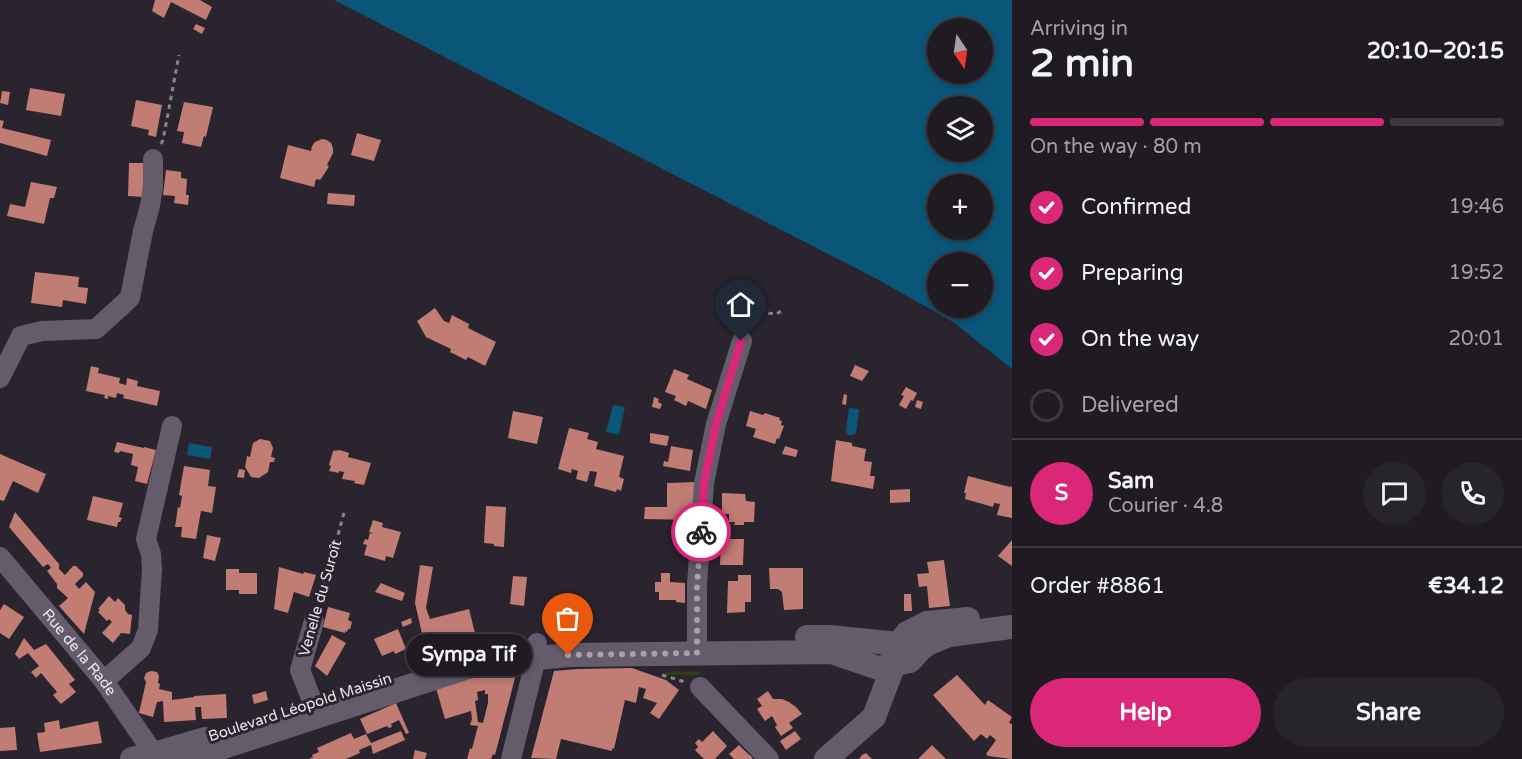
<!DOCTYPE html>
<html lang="en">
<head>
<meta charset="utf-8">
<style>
  :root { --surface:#201b23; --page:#28242b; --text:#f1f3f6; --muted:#a2a1a6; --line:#3d3941; --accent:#db2777 }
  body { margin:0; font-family:"Varela Round",sans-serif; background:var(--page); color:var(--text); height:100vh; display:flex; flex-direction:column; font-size:22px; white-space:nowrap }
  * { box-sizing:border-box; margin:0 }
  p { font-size:20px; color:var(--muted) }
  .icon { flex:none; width:33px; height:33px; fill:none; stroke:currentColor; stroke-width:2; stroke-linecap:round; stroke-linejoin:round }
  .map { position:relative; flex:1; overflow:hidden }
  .side { display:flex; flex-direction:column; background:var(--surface); width:510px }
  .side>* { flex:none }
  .needle { width:39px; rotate:167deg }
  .tools { position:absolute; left:927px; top:18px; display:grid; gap:12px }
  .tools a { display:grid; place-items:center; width:66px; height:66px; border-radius:50%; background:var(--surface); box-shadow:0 3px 9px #0003,0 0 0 2px var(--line); font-size:30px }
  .pin { position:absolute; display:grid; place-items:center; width:51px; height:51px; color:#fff; margin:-62px -26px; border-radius:50% 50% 50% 0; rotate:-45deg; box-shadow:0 0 6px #0007 }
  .pin .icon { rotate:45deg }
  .courier { position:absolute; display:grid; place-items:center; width:60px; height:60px; margin:-30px; border:4px solid #db2777; border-radius:50%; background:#fff; color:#222; box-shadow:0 2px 8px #0007 }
  .bubble { position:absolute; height:42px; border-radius:21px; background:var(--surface); box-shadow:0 3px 9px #0003,0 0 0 2px var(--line); font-size:20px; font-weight:700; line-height:42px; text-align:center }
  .overview em { font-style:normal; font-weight:700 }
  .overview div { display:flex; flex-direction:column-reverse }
  .overview { display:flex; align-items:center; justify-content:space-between; height:102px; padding:0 18px }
  h1 { font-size:39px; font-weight:700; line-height:45px }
  .bar { display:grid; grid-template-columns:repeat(4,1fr); gap:9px 6px; align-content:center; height:72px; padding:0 18px }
  .bar i { height:8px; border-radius:4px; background:var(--line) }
  .bar .on { background:var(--accent) }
  .bar p { grid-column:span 4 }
  .line { display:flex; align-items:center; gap:15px; padding:0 18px; border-top:2px solid var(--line) }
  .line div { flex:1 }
  .round { display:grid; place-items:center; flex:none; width:63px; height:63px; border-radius:32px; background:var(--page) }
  ol { padding:0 18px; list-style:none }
  li { display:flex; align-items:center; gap:18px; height:66px }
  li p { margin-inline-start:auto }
  li .icon { padding:6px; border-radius:50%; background:var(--accent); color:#fff; stroke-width:4 }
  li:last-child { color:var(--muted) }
  li i { width:33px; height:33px; border:3px solid var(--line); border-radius:50% }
  .button { display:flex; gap:12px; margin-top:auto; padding:12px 18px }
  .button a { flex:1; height:69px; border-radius:36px; background:var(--accent); color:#fff; font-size:24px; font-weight:700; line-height:69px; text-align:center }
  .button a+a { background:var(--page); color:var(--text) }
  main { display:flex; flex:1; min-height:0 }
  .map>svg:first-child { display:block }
</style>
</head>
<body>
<main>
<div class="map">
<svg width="1012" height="759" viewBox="0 0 1012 759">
  <rect width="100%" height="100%" fill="#2a242f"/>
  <path fill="#2d3d16" d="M699 671 700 674 699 675H666L663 673 666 672Z"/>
  <path fill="#0a5679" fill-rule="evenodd" d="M334 0H1012V369L953 322 875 278ZM982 28V74H938V28ZM982 106V152H938V106ZM938 184H982V230H938ZM938 262H982V308H938Z
    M613 405 625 407 619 435 606 432Z
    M849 408 859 409 856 433 853 435H848L846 431Z
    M189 443 212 447 210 459 187 455Z"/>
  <path fill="#c17c74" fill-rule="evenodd" d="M155 0H200L212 7 206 20 171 2 164 18 152 11Z
    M196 24 205 28 202 34 193 29Z
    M30 88 65 94 61 116 26 110Z
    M2 91 10 92 8 105 0 103Z
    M136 100 162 105 156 137 148 135 149 130 131 126Z
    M184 102 213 107 206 137 204 136 201 147 182 143 184 132 177 131Z
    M0 120 4 121 2 128 51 140 47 156 0 143Z
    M357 133 381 140 374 161 351 155Z
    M322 139 327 140 331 143 333 148V153L327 165 329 166 325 173 320 180 316 179 314 187 280 178 288 145 311 151 312 146 315 142Z
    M129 163H147L146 197 128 196Z
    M166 170 181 172V178L187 179 186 195H189L188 205 174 203 175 196 163 195Z
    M31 182 57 187 54 198H50L44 224 7 216 10 204 25 207Z
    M328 193 355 195 354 206 327 204Z
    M35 272 79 277 78 287 88 288 86 304 63 300 62 307 31 303Z
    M435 308 444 321 449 323 452 315 469 324 468 328 496 342 485 366 468 357 466 360 450 352 451 349 426 337 417 321Z
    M855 365 869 371 862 381 850 376Z
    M91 366 99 368 98 373 120 378 119 383 126 385 127 378 138 381 137 386 160 391 157 406 123 398 124 395 117 393 116 398 108 396V399L104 398 105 395 86 391Z
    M674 369 689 375 687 379 712 390 706 409 688 401 686 406 674 400 676 396 665 392Z
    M906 387 917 393 913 401 911 400 906 409 899 405 904 396 901 395Z
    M844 394 847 395 846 405 842 404Z
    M654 397 659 399 658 402 662 404 660 409 652 407Z
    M917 400 923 402 921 409 915 407Z
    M513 411 543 417 537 444 508 438Z
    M750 411 763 415 765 413 780 418 779 420 782 421 781 425 784 426 779 439 777 438 775 444 753 437 756 429 746 426Z
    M569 428 589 433 587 439 598 442 596 449 624 456 619 477 624 479 621 491 617 489 616 492 594 486 597 472 590 471 587 482 576 479 578 471 572 469 571 473 558 469Z
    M650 433 669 436 667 446 650 443Z
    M260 439 270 441 273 448 271 457 275 458 274 462H270L268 472 259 478 251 477 245 467 247 456 250 457 253 443Z
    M836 440 852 443V446L866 449 864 461 872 462 870 476H875L873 489 831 481Z
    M117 442 144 448V447L156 450 147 484 135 481 138 467 131 465 133 454 120 451 119 453 114 452Z
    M671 446 693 450 690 471 663 466 664 461 668 462Z
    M785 446 798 450 796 457 782 454Z
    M340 450 349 453 348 457 371 463 364 485 354 483 355 481 342 479 344 472 339 471V473L329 471 331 466 329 465 333 451Z
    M0 454 46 474 38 493 13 481 4 501 0 500Z
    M184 466 210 470 208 486 216 487 212 513 201 511 196 539 181 537 182 527H175L178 507 180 508 182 496 179 495Z
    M239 469 245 470 244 478 237 477Z
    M968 476 1010 487V486L1012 487V518L997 515 1000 504 994 503 993 507 965 499 966 493H964Z
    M698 482 694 520 644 519 645 507H667V483Z
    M910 489V502L890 503V490Z
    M722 493 745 494 746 501 755 502 754 522H744V525H734L735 522H729V514H722Z
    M93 496 123 503 119 517 122 518 120 522H118L117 527 87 520Z
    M486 506 506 507 504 547 494 546V544L484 543Z
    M15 512 59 564V569L65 575 73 566H76L83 573V576L75 584 79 589 86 582 95 592 84 634 59 606 68 598 57 588V584L47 571 51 568 48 564 43 567 9 527Z
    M373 520 383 523 382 527 401 532 393 558 386 556 385 561 364 555 367 545 363 544 365 539 368 540 370 533 372 534V533L369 532Z
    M207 535 221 538 215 561 203 558Z
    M684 539H693L692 552H684Z
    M721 539H744L743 565H720Z
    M1012 540V566L998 556Z
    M944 560 950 606 929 608 927 586 919 587 917 574 929 573 927 562Z
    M420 565 433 567 426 608 430 619 469 609 475 633 425 647 415 603Z
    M279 567 303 574 304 572 316 575 309 597 294 592 288 613 274 609Z
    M769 568H803V609L784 610 782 592 778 589H770Z
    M226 569H239V573H257V594H239V590H226Z
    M661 573H670V582L685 583V603L676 602V600H659V592H655V582H661Z
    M738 575H751V602H745V612L727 613 728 581H738Z
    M513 576 527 577 524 606 510 604Z
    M381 583 405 593 402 601 375 592Z
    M904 594H911L912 611H904Z
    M109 596 115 602 118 598 125 605V610L128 614 132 615 130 634 121 633 113 643 102 633 112 622 109 619 107 621 98 612 100 610 98 609Z
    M4 604 24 617 9 639 0 633V610Z
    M328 607 350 613 348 620 352 622 350 629H348L347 632 345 631V633L323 627Z
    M411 618 412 623 403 627 401 622Z
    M398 629 406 649 395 654 394 651 382 656 374 639Z
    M332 635 346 643 327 676 315 666Z
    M24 638 34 650 46 644 75 680 69 684 76 692 61 704 53 695 57 692 41 673 36 678 31 672 39 666 28 653 19 659 15 654Z
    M632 668 666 680 679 690 659 719 650 713 657 703 643 698 646 689 639 687 636 703 625 700 614 749 612 748V751L561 739 556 759 531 758 554 671 578 669Z
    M514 670 516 674 495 755 493 754 491 759H467L470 748 472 749 478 726 470 725 472 719 471 711 445 719 436 688 462 680ZM485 690V694H488V703L483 723 478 722 475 701 478 700 477 692Z
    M151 671 157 672 159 676 158 683 160 684 159 689 172 692V700L194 697V696L226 694 227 718 202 719 201 707H195L196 720 164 722 163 701 157 702 153 717 139 713 146 682 144 678 146 673Z
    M957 675 985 705 988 700 1012 717 1009 723 1012 724V759L988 756 986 754 996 740 990 735 987 739 981 734 974 741 933 695Z
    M266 691 268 700 254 704 252 695Z
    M768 691 773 699H782L789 702 796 707 802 714 789 723 793 728 781 736 775 727 777 725 772 716 765 721 757 709 762 706 757 699Z
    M396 703 409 733 406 734 399 720 391 724 392 727 389 728 387 726 367 734 360 719Z
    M59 720 60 729 98 721 102 743 40 752 37 733 45 732 44 723Z
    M15 727 17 750 0 751V728Z
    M401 731 405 740 373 754 371 745 359 750 360 753 346 759H309L313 757 312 755 319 752 317 748 351 733 354 739 366 734 371 743Z
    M713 731 727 746 715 759H704L695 750 698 747 695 743 699 739 702 742Z
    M795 731 801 739 786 750 780 741Z
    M739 745 745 751 753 758 751 759H734L729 754Z
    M932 745 946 759H918Z
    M415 750 427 753 425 759H413Z
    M866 753 872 759H859L862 755Z"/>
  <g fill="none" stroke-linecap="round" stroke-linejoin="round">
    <path stroke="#89848d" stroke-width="3" stroke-dasharray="4.5 4.5" stroke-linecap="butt" d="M161 144 163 140 179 55
      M742 316 756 312 777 314 782 310
      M740 325 745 308
      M319 604 344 513
      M662 675 685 682"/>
    <g stroke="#645c6a" stroke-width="20">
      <path d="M0 378 21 336 42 331 96 329 130 298 143 231 150 206 153 186V159"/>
      <path id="s1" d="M0 557 104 681 154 754 165 759"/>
      <path d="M314 621 300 670 318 716"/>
      <path d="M697 653V585L704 483 716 424 742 341"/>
      <path d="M104 681 141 648 148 630 152 569 151 554 146 539 172 426"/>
      <path d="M700 687 769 759"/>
      <path d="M511 759 536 658 537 643"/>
    </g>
    <path stroke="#645c6a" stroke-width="24" d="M807 637H830L898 644
      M132 759 154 754 205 739
      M187 759 471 666 504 661 569 655 831 652 878 668 910 661 921 649 929 643 949 635 1012 627
      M826 759 874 717 894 664 898 644 907 633 927 623 968 619"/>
  </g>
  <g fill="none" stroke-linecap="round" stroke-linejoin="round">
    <path stroke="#a6a1aa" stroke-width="6" stroke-dasharray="0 10.8" d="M568 655 697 653V585L701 532"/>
    <path stroke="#db2777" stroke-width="8" d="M701 532 704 483 716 424 741 341"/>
  </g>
  <g text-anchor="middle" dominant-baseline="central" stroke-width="6" stroke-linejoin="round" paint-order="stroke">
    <g font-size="15" fill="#e9e5ed" stroke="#2a242f">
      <text transform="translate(320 598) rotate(-74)">Venelle du Suroît</text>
      <text stroke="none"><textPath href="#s1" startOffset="124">Rue de la Rade</textPath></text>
      <text transform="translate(300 707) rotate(-18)">Boulevard Léopold Maissin</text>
    </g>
  </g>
</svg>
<div class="tools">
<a><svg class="needle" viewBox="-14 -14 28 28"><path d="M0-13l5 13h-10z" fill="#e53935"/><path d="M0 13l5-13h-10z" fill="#a2a1a6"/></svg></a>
<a><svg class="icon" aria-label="layers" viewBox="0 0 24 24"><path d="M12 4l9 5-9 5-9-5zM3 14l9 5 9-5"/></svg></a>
<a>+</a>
<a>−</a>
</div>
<div class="pin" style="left:568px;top:655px;background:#ea580c"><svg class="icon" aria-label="bag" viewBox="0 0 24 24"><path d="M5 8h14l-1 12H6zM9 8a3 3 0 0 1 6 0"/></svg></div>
<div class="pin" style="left:741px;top:341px;background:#1f2937"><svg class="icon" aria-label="home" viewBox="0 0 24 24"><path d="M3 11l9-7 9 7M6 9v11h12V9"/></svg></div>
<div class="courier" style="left:701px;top:532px"><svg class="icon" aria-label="bike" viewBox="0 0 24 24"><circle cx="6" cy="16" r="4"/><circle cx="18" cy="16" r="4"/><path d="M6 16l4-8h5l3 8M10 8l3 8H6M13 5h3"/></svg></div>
<div class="bubble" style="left:406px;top:634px;width:126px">Sympa Tif</div>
</div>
<section class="side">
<div class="overview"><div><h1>2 min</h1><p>Arriving in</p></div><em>20:10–20:15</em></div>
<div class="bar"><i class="on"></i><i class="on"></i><i class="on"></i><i></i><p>On the way · 80 m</p></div>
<ol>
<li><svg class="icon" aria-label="check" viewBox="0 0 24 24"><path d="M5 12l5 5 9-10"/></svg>Confirmed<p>19:46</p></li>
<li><svg class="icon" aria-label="check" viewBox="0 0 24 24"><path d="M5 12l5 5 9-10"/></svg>Preparing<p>19:52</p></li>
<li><svg class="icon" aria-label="check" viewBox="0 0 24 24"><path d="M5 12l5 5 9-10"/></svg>On the way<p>20:01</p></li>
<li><i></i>Delivered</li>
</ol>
<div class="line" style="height:108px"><b class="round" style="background:var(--accent);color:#fff">S</b><div><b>Sam</b><p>Courier · 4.8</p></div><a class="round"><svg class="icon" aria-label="chat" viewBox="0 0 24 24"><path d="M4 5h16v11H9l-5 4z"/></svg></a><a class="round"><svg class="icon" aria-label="phone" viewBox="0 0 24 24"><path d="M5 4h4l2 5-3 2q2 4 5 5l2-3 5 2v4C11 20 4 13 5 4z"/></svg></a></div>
<div class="line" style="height:78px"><div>Order #8861</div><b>€34.12</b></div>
<div class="button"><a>Help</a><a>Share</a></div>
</section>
</main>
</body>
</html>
